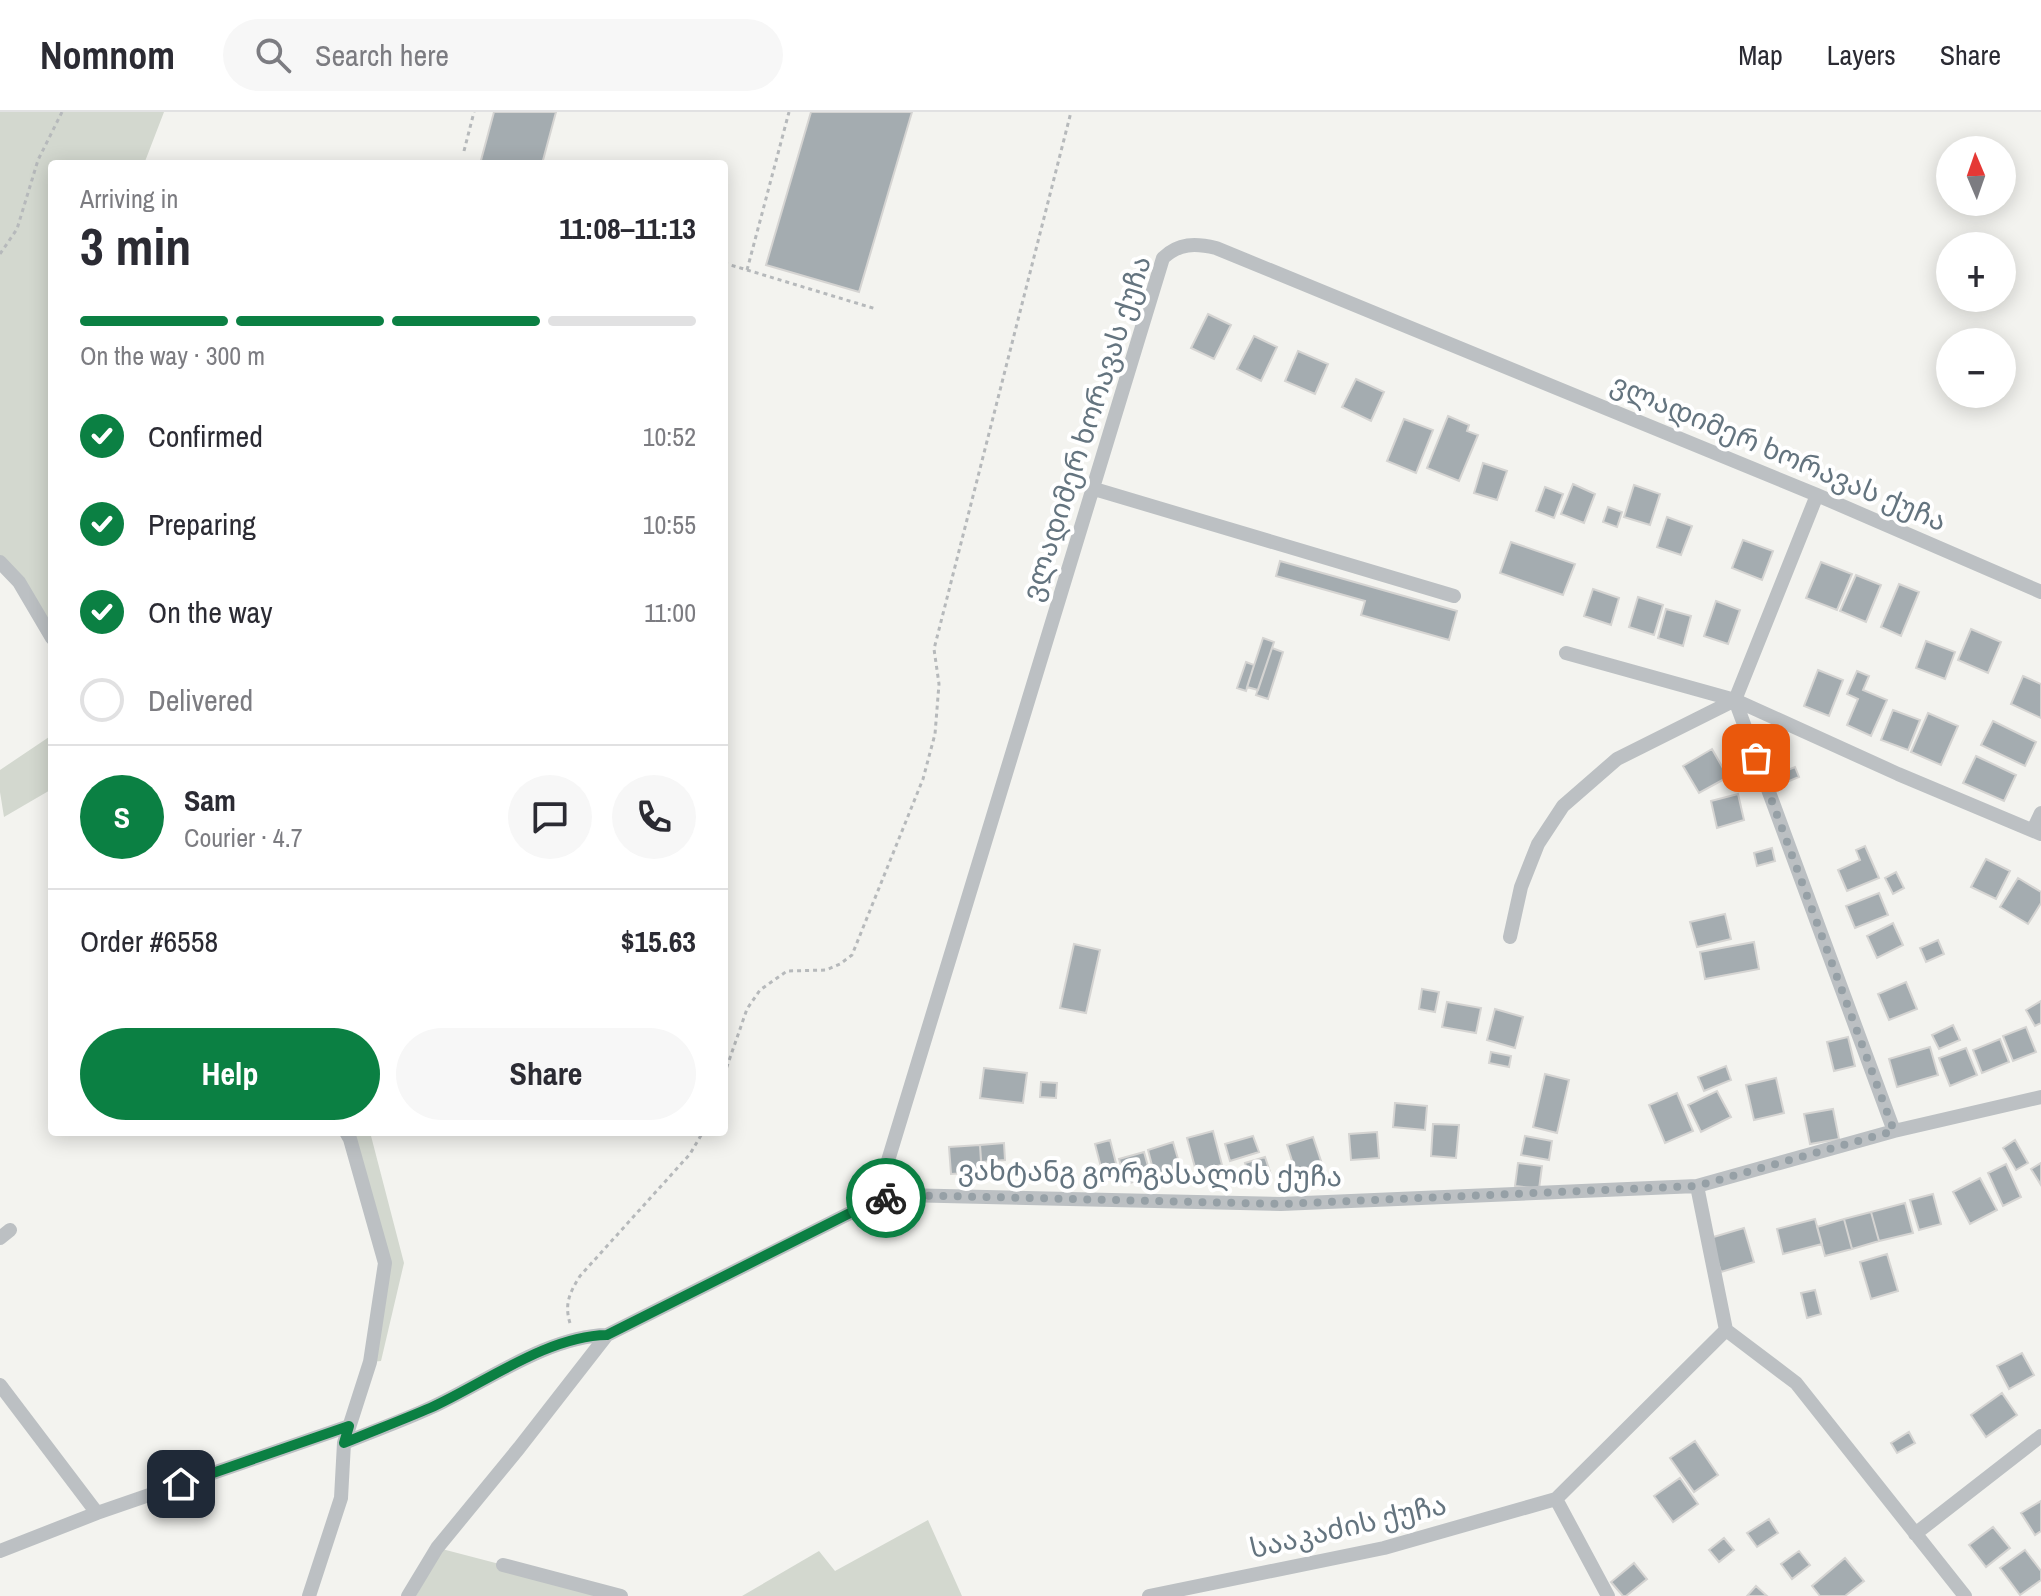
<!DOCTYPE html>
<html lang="en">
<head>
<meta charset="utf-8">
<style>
  :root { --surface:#fff; --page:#f7f7f7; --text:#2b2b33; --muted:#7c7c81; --line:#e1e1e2; --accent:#0b8043 }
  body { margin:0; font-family:"Archivo Narrow","Noto Sans Georgian",sans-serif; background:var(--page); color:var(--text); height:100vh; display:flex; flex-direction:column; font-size:30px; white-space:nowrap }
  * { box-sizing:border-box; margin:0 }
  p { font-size:26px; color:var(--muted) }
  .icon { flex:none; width:44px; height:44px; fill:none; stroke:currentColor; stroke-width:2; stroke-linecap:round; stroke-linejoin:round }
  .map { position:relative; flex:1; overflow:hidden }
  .side { position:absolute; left:48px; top:48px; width:680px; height:976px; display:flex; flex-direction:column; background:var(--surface); border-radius:8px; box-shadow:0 4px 20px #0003 }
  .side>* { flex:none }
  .needle { width:52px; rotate:358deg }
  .fabs { position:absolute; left:1936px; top:24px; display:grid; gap:16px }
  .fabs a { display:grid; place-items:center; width:80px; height:80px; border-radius:50%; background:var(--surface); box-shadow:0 4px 20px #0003; font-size:40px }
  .pin { position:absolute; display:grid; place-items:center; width:68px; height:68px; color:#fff; margin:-34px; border-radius:16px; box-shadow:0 4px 12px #0006 }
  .courier { position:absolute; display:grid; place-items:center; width:80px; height:80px; margin:-40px; border:6px solid #0b8043; border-radius:50%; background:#fff; color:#222; box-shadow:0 2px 10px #0007 }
  .overview em { font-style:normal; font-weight:800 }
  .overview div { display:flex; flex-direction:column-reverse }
  .overview { display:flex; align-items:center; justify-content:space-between; height:136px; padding:0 32px }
  h1 { font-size:52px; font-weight:800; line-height:60px }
  .bar { display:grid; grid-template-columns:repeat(4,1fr); gap:12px 8px; align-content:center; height:96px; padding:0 32px }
  .bar i { height:10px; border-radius:6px; background:var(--line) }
  .bar .selected { background:var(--accent) }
  .bar p { grid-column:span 4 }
  .line { display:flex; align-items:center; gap:20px; padding:0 32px; border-top:2px solid var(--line) }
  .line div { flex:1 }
  .round { display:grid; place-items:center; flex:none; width:84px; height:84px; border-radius:42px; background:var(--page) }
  ol { padding:0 32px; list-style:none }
  li { display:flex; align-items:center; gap:24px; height:88px }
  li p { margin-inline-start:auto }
  li .icon { padding:8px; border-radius:50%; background:var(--accent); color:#fff; stroke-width:4 }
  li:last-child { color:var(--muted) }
  li i { width:44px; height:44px; border:4px solid var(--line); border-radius:50% }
  .button { display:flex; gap:16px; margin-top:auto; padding:16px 32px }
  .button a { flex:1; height:92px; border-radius:48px; background:var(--accent); color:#fff; font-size:32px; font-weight:800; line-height:92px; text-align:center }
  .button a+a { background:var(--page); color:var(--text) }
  header { display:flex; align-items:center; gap:48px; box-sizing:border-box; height:112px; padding:0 40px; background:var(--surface); border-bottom:2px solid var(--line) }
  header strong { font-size:38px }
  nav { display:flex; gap:44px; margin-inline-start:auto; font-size:28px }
  .search { width:560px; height:72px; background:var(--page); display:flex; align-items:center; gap:20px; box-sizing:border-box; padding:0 28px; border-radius:44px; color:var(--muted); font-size:30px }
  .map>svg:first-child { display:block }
</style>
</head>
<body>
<header>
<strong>Nomnom</strong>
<div class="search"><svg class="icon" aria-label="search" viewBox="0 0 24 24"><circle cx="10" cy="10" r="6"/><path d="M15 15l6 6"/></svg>Search here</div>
<nav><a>Map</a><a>Layers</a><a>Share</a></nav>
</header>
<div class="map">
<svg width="2041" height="1484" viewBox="0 0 2041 1484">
  <rect width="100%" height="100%" fill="#f3f3ef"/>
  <path fill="#d3d8cf" d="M0 0H164L144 52H52V526L0 450Z
    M52 623V677L4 705 0 680V658Z
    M346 1020H370L404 1151 381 1249 370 1250 385 1151Z
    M928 1408 962 1484H742L819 1439 835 1459Z
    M442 1437 621 1484H416Z"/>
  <path fill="#a4acb0" stroke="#d5d4d2" stroke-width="2" d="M494 0H556L542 52H480Z
    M811 0H912L859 180 766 153Z
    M1208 202 1231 213 1214 247 1191 236Z
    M1254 224 1277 235 1261 269 1237 257Z
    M1298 239 1328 252 1315 282 1285 269Z
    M1356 267 1384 280 1371 309 1342 295Z
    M1448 304 1469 313 1467 319 1478 323 1459 369 1427 356Z
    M1404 307 1433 318 1416 361 1387 349Z
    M1483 351 1507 359 1497 388 1474 381Z
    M1573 372 1595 382 1584 411 1561 402Z
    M1634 373 1660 382 1650 413 1624 405Z
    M1545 375 1563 382 1554 406 1536 399Z
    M1608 395 1622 400 1617 415 1603 410Z
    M1667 405 1692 414 1681 443 1657 435Z
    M1743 428 1773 439 1762 468 1732 456Z
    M1511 430 1575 452 1563 483 1500 461Z
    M1280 449 1457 499 1449 528 1361 503 1365 489 1276 464Z
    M1821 450 1852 462 1837 498 1806 486Z
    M1856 463 1881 473 1866 510 1840 499Z
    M1899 472 1919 480 1901 524 1881 515Z
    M1593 477 1619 486 1611 513 1584 504Z
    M1638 485 1663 493 1654 523 1629 515Z
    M1716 489 1740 498 1728 532 1704 524Z
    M1666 497 1691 504 1683 534 1658 526Z
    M1971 517 2001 530 1988 561 1958 548Z
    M1263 526 1274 530 1258 578 1247 575Z
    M1926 529 1955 540 1945 567 1916 556Z
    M1272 536 1283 540 1268 587 1256 583Z
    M1246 550 1254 553 1246 579 1237 576Z
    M1818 558 1843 568 1829 604 1804 594Z
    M1857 559 1869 564 1863 578 1887 588 1871 624 1847 613 1858 587 1847 582Z
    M2023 564 2041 572V606L2011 592Z
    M1893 598 1920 608 1908 638 1881 628Z
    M1928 601 1958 614 1941 653 1911 640Z
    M1993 609 2036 630 2025 654 1981 633Z
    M1712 637 1728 665 1699 681 1683 654Z
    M1976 644 2016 663 2004 689 1963 671Z
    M1795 655 1799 665 1782 672 1778 662Z
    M1738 682 1744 708 1717 716 1711 689Z
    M1865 734 1879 766 1847 779 1838 758 1860 748 1856 738Z
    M1772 736 1775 749 1757 754 1754 741Z
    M1986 747 2010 759 1996 787 1971 775Z
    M1896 760 1904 776 1893 782 1885 766Z
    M2018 766 2041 780V791L2028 812 2000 795Z
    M1879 781 1888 803 1855 816 1846 794Z
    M1725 802 1731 827 1697 835 1690 810Z
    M1893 811 1903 833 1877 846 1867 824Z
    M1938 828 1944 842 1926 850 1920 836Z
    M1754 830 1759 857 1705 867 1700 840Z
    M1074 832 1100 838 1086 901 1060 896Z
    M1906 870 1917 897 1889 908 1878 882Z
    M1422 877 1439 880 1435 900 1419 897Z
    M2041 889V911L2035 914 2026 898Z
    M1447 890 1481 896 1476 921 1442 915Z
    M1495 897 1523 905 1515 936 1487 928Z
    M1953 913 1960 928 1939 937 1932 923Z
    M2026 915 2036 940 2013 949 2003 924Z
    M1848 925 1855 954 1834 959 1827 930Z
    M2000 927 2009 950 1982 961 1973 938Z
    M1930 935 1938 963 1897 975 1889 947Z
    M1966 936 1977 963 1950 974 1939 946Z
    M1491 940 1511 944 1509 955 1489 951Z
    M1726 954 1731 968 1704 979 1698 965Z
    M984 956 1027 961 1023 991 980 986Z
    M1545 962 1569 968 1557 1021 1533 1015Z
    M1776 966 1784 1001 1754 1008 1746 973Z
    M1041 970 1057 971 1056 986 1040 985Z
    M1717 979 1731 1005 1701 1020 1688 993Z
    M1677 981 1693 1019 1665 1031 1649 993Z
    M1395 991 1427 994 1425 1018 1393 1015Z
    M1833 997 1839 1027 1810 1032 1804 1002Z
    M1433 1012 1459 1013 1456 1046 1431 1044Z
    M1213 1019 1222 1053 1196 1059 1187 1026Z
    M1377 1020 1379 1046 1351 1048 1349 1022Z
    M1253 1024 1259 1040 1230 1049 1225 1032Z
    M1525 1024 1552 1029 1549 1048 1521 1043Z
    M1313 1025 1322 1052 1296 1061 1287 1033Z
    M1110 1028 1118 1059 1103 1063 1095 1032Z
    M2015 1028 2028 1051 2016 1058 2003 1036Z
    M1173 1030 1181 1057 1155 1065 1148 1038Z
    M1004 1031 1005 1048 981 1050 980 1033Z
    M980 1033 982 1060 951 1062 949 1035Z
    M1144 1040 1151 1065 1126 1072 1119 1047Z
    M1265 1045 1272 1066 1252 1073 1245 1051Z
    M1518 1051 1542 1054 1539 1077 1515 1074Z
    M2041 1051V1073L2031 1057Z
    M2006 1052 2021 1085 2003 1094 1988 1061Z
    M1980 1066 1997 1098 1970 1112 1953 1080Z
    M1933 1082 1941 1112 1919 1118 1910 1088Z
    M1905 1091 1913 1121 1879 1129 1871 1100Z
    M1871 1100 1879 1129 1852 1137 1844 1107Z
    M1815 1107 1822 1132 1783 1142 1777 1117Z
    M1844 1107 1852 1137 1825 1144 1817 1115Z
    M1744 1116 1754 1150 1721 1160 1710 1126Z
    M1887 1142 1898 1179 1871 1187 1860 1150Z
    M1815 1178 1821 1202 1807 1206 1801 1181Z
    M2022 1241 2034 1263 2009 1277 1997 1254Z
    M2002 1281 2017 1303 1986 1325 1971 1303Z
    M1909 1320 1915 1331 1897 1341 1891 1331Z
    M1695 1329 1718 1363 1694 1380 1670 1346Z
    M1680 1366 1698 1392 1673 1410 1654 1384Z
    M2041 1389V1419L2035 1423 2021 1401Z
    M1769 1407 1778 1421 1757 1435 1747 1421Z
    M1993 1415 2010 1436 1986 1455 1969 1433Z
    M1724 1426 1734 1438 1719 1450 1709 1438Z
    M2025 1438 2041 1459V1468L2020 1483 2000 1456Z
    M1799 1439 1810 1453 1792 1467 1781 1452Z
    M1845 1446 1864 1469 1845 1484H1820L1812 1474Z
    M1634 1451 1647 1467 1626 1484H1623L1611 1470Z
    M1756 1474 1767 1484H1747Z"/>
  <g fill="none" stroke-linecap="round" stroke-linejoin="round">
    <path stroke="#b6b9bb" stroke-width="3" stroke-dasharray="4 4" stroke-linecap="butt" d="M464 39 474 0
      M0 142 17 117 38 48 62 0
      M724 151 876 197
      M747 158 789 0
      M724 963 747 897 760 878 787 859 826 858 840 852 852 843 923 667 935 622 939 572 934 537 1071 0
      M570 1211C564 1192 570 1180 580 1164L690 1042 703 1020"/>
    <path stroke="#bcc0c3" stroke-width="14" d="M1091 376 1454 484
      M0 450 19 470 52 526
      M1566 541 1735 588 1898 662 2041 722
      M1735 588 1894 1019
      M1735 588 1817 383
      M2033 718 2041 701
      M1510 825 1521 775 1538 732 1563 694 1617 647 1735 588
      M876 1088 1163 146C1179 131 1195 131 1216 136L1817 383 2041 480
      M0 1126 10 1118
      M1726 1218 1796 1271 1965 1484
      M0 1273 97 1401
      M344 1331C373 1319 402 1309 430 1296 485 1271 547 1224 607 1223
      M1915 1422 2041 1324
      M0 1439 97 1401 349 1314
      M503 1453 621 1484
      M309 1484 341 1386 344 1331 370 1250 385 1151 350 1027 346 1020
      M408 1484 437 1436 519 1336 607 1223 876 1088 902 1083 1281 1092 1697 1074 1894 1019 2041 985
      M1149 1484 1384 1436 1556 1387
      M1608 1484 1556 1387 1726 1218 1697 1074"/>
  </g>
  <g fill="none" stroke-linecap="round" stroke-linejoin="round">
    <path stroke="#96a0a6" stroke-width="8" stroke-dasharray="0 14.4" d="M886 1086 902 1083 1281 1092 1697 1074 1894 1019 1756 646"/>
    <path stroke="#0b8043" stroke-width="10" d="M181 1372 349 1314 344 1331C373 1319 402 1308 430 1296 485 1271 547 1224 607 1223L876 1088 886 1086"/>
  </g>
  <g text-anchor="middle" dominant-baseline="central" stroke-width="8" stroke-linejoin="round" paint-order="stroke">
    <g font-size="28" fill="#64747f" stroke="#fff">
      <text transform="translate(1086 316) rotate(-72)">ვლადიმერ ხორავას ქუჩა</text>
      <text transform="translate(1779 340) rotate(23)">ვლადიმერ ხორავას ქუჩა</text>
      <text transform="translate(1150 1061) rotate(1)">ვახტანგ გორგასალის ქუჩა</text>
      <text transform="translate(1348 1414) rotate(-13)">სააკაძის ქუჩა</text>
    </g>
  </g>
</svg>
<div class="fabs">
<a><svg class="needle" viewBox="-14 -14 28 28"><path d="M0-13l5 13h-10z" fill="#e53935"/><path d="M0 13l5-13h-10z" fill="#7c7c81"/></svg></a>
<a>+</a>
<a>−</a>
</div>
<div class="pin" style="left:1756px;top:646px;background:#ea580c"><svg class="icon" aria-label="bag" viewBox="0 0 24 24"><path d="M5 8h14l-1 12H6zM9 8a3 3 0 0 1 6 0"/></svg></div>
<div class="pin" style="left:181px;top:1372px;background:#1f2937"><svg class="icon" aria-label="home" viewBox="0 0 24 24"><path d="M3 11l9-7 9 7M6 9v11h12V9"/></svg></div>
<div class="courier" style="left:886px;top:1086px"><svg class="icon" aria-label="bike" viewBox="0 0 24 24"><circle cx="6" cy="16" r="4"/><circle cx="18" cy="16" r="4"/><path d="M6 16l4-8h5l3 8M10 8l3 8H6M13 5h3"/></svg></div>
<section class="side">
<div class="overview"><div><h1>3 min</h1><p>Arriving in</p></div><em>11:08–11:13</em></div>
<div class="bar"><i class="selected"></i><i class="selected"></i><i class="selected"></i><i></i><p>On the way · 300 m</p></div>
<ol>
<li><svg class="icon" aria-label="check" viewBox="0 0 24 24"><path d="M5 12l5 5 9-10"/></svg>Confirmed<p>10:52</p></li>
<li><svg class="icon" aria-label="check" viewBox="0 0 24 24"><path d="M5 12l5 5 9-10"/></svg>Preparing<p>10:55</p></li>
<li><svg class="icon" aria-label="check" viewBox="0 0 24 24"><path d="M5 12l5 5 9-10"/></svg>On the way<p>11:00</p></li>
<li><i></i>Delivered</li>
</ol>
<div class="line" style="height:144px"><b class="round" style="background:var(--accent);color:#fff">S</b><div><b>Sam</b><p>Courier · 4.7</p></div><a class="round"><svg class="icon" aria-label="chat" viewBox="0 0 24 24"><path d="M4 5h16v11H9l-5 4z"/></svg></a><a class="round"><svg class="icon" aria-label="phone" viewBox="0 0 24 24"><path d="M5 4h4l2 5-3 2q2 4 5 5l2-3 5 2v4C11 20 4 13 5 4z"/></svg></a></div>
<div class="line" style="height:104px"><div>Order #6558</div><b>$15.63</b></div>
<div class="button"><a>Help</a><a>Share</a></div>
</section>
</div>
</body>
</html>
